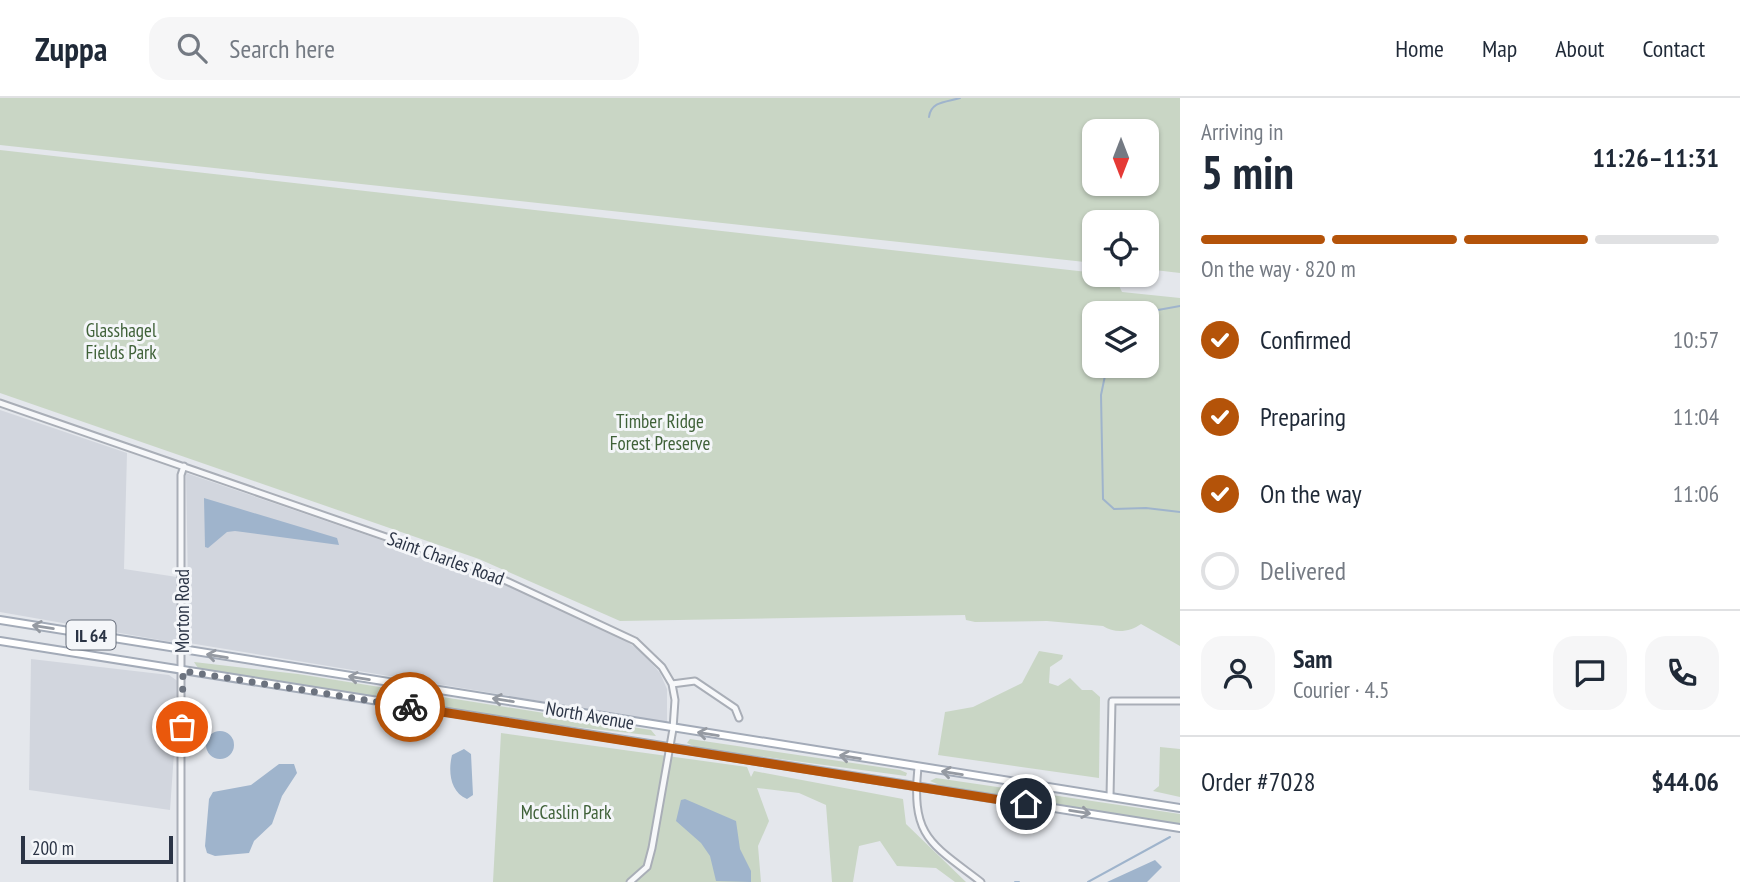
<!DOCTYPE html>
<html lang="en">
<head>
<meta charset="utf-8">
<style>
  :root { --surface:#fff; --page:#f6f6f7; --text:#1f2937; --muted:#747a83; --line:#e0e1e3; --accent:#b45309 }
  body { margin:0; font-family:"PT Sans Narrow",sans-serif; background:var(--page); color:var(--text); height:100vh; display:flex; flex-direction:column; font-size:26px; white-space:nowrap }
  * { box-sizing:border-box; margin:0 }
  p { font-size:23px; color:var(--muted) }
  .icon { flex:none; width:38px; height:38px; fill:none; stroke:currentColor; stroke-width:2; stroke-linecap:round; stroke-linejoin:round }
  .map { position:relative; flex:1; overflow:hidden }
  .side { display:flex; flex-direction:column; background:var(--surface); width:560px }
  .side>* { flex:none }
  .needle { width:46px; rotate:180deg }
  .fabs { position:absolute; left:1082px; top:21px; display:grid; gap:14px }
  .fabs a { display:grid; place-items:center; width:77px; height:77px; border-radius:14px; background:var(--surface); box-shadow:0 2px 5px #0004; font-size:35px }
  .scale { position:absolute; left:21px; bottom:18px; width:152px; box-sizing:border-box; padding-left:7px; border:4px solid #2b3445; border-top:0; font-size:19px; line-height:24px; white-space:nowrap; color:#2b3445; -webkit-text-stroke:5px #f4f6f9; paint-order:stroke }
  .pin { position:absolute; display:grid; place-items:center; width:60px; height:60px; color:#fff; margin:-30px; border:4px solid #fff; border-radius:50%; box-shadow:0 2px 7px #0007 }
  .courier { position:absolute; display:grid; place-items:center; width:70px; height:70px; margin:-35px; border:5px solid #b45309; border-radius:50%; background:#fff; color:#222; box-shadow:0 2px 9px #0007 }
  .overview em { font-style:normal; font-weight:700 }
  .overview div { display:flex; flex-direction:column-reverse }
  .overview { display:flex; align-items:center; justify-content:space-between; height:119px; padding:0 21px }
  h1 { font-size:46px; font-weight:700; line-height:52px }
  .bar { display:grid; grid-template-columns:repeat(4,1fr); gap:10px 7px; align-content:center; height:84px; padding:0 21px }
  .bar i { height:9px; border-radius:5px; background:var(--line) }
  .bar .current { background:var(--accent) }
  .bar p { grid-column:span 4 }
  .line { display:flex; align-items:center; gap:18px; padding:0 21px; border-top:2px solid var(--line) }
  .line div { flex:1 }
  .round { display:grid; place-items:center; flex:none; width:74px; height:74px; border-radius:21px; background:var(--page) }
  ol { padding:0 21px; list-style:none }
  li { display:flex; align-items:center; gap:21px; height:77px }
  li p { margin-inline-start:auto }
  li .icon { padding:7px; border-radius:50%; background:var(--accent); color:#fff; stroke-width:4 }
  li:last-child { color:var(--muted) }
  li i { width:38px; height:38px; border:4px solid var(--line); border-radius:50% }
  header { display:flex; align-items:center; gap:42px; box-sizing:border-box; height:98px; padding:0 35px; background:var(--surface); border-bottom:2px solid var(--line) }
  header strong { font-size:33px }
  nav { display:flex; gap:38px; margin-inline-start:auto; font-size:24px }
  .search { width:490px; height:63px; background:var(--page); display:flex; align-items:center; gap:18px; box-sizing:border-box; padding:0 24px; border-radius:21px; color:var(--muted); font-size:26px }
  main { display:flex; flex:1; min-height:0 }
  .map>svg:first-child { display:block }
</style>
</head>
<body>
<header>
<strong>Zuppa</strong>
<div class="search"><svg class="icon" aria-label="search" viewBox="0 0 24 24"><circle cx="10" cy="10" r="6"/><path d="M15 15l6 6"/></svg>Search here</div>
<nav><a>Home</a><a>Map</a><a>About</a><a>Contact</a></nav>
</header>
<main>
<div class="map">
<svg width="1180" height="784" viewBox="0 0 1180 784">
  <rect width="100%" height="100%" fill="#e4e7ec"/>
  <path fill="#d2d6de" d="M0 312 127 355 124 471 177 479V545L0 514Z
    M186 375 500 483 614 535 642 554 660 575 667 591V624L189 545Z
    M31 561 169 577 179 584 170 712 29 692Z"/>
  <path fill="#c9d6c5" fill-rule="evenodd" d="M0 0H1180V175L1146 171V124H1094V165L0 47ZM1094 33H1146V86H1094Z
    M0 52 1114 177 1122 194 1180 200V548L1141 526C1130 534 1115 536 1103 528L1047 523 975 524 966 522 965 517 620 523 479 461 0 295ZM1094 215H1146V268H1094Z
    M1039 553 1063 557 1062 561 1050 569 1049 585 1058 588 1070 580 1082 592H1092L1100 599 1099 680 938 657 945 614 973 609 1022 585Z
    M194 564 298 576 651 632 656 638 558 627 222 574 198 570Z
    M501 635 747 669 751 679 754 673 903 701 906 726 966 784H955L936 770 897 768 880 743 859 748 853 784H832L826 707 799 695 757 690 769 723 758 748 761 784H493Z
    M690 641 900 672 907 675 906 678 698 650 687 645Z
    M1160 649 1180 651V699L1153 693 1159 688Z
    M936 680 1180 716V726L942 688 930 683Z"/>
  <path fill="#9fb4cc" d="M204 400 337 440 339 447 235 433 227 434 208 450 205 449Z
    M206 647a14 14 0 1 1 28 0a14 14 0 1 1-28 0Z
    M464 651 471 656 473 697 467 701C450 694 448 673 452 657Z
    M279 666H294L297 675 282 698 272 726 254 743 249 755 215 758 207 755 205 748 209 701 213 694 251 687Z
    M685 701 736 723 740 751 751 773V784L716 783 710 758 701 745 676 723 681 702Z
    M1155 762 1162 769 1147 784H1107Z"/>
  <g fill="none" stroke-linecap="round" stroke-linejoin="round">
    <path stroke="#9fb4cc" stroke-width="2" d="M929 19C931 3 947 4 960 0
      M1146 221 1158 212 1180 208
      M1107 268 1101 297 1103 401 1114 411 1146 410 1180 414
      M1015 784H1019
      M1088 784 1170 739"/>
    <g stroke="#a9aeb7" stroke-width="9">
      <path id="minor" d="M0 305 487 474 635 543 662 569 672 586 675 602 673 631 652 750 647 769 630 784
        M672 586 695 583 735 610 739 620
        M918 669C911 739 930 745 981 784
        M1110 699 1112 603H1180
        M181 784V377L184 368"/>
    </g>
    <g stroke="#a3abb8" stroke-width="10">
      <path id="major" d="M0 522 1180 710
        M0 543 1180 730"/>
    </g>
    <use href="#minor" stroke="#f7f8fa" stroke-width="5"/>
    <use href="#major" stroke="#fff" stroke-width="6"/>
  </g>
  <defs><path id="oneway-shaft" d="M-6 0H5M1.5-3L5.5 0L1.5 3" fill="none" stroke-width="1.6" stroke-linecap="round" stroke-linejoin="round" transform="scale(1.75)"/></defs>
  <g stroke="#959aa2">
    <use href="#oneway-shaft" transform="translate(43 529) rotate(-171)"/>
    <use href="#oneway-shaft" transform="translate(217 558) rotate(-171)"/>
    <use href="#oneway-shaft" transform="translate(359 580) rotate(-171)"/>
    <use href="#oneway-shaft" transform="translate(503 602) rotate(-171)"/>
    <use href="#oneway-shaft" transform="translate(708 636) rotate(-171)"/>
    <use href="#oneway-shaft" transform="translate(850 659) rotate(-171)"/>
    <use href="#oneway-shaft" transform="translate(952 675) rotate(-171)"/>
    <use href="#oneway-shaft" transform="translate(1080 714) rotate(9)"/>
  </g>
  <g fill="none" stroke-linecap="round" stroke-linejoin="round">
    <path stroke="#6c737f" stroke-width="7" stroke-dasharray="0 12.6" d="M182 629 183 573 410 609"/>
    <path stroke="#b45309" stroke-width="9" d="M410 609 1026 706"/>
  </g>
  <g text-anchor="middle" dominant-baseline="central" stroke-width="6" stroke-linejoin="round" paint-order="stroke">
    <rect fill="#f4f6f9" stroke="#676e7b" stroke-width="2" x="66.5" y="522.5" width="49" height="29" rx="5"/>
    <g font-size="18" font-weight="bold" fill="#2b3445">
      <text x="91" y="537">IL 64</text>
    </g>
    <g font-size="19" fill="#3f6138" stroke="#f4f6f9">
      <text x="121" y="232">Glasshagel<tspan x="121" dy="22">Fields Park</tspan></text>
      <text x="660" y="323">Timber Ridge<tspan x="660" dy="22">Forest Preserve</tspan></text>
      <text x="566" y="714">McCaslin Park</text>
    </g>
    <g font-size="19" fill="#2b3445" stroke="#f4f6f9">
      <text transform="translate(446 460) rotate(20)">Saint Charles Road</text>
      <text transform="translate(182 513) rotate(-90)">Morton Road</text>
      <text transform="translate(590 617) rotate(10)">North Avenue</text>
    </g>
  </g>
</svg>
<div class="fabs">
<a><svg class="needle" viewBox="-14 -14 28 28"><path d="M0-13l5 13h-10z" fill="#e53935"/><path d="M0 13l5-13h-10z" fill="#747a83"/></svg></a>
<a><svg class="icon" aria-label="locate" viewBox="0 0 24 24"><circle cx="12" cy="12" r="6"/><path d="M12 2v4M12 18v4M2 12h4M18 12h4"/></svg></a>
<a><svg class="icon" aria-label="layers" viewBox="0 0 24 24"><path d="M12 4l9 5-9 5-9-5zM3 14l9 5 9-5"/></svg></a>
</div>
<div class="scale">200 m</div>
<div class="pin" style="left:182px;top:629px;background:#ea580c"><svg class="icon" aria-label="bag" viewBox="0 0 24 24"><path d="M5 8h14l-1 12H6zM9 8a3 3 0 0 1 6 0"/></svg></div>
<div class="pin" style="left:1026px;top:706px;background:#1f2937"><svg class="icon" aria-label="home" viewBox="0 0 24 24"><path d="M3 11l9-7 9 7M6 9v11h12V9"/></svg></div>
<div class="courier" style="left:410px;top:609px"><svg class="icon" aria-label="bike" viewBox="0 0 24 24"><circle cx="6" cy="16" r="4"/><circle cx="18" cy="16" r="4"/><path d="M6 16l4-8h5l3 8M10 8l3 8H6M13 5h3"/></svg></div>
</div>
<section class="side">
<div class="overview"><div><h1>5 min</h1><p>Arriving in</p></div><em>11:26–11:31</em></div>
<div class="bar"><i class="current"></i><i class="current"></i><i class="current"></i><i></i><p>On the way · 820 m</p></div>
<ol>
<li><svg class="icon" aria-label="check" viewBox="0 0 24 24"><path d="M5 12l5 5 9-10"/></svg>Confirmed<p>10:57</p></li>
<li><svg class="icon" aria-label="check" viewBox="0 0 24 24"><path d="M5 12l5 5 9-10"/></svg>Preparing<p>11:04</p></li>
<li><svg class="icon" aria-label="check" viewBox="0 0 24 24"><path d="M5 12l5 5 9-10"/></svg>On the way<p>11:06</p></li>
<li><i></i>Delivered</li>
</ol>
<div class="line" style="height:126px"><a class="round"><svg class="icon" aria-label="person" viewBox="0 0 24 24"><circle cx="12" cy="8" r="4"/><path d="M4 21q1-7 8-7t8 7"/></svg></a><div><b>Sam</b><p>Courier · 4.5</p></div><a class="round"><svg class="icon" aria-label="chat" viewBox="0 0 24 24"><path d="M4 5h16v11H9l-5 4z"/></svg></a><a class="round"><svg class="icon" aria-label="phone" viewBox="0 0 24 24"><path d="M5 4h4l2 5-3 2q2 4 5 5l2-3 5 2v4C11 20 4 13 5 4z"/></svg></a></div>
<div class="line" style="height:91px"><div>Order #7028</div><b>$44.06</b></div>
</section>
</main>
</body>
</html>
